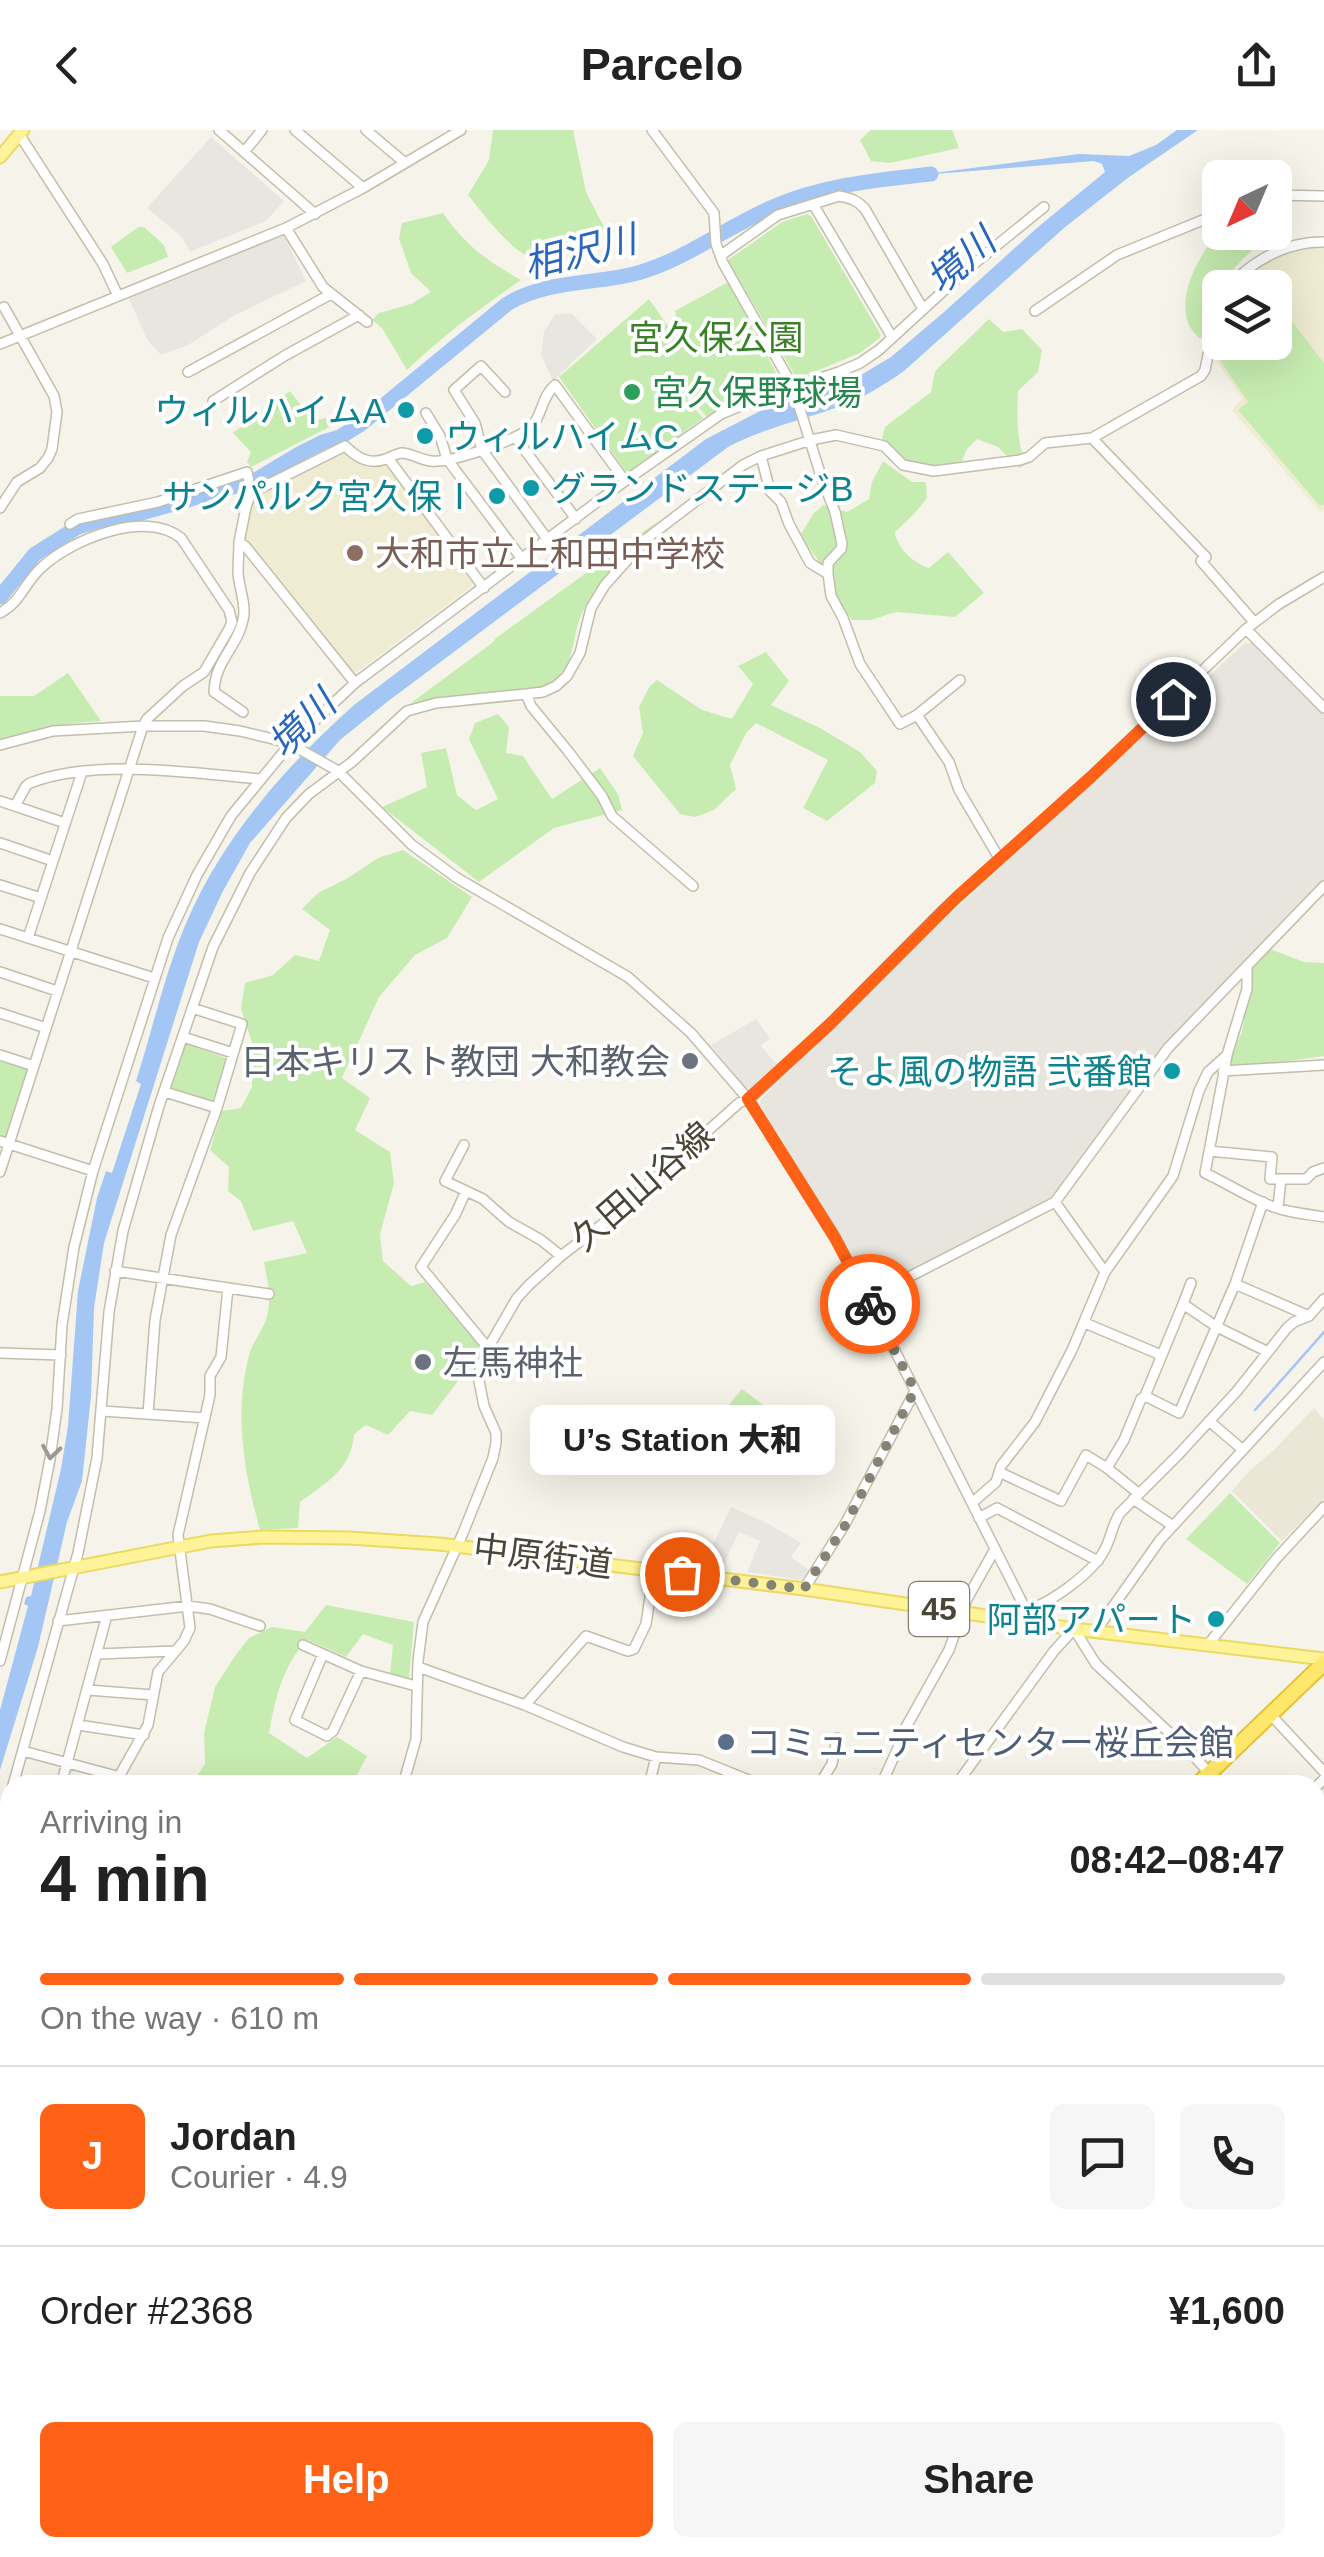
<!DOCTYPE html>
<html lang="en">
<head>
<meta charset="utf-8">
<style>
  :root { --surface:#fff; --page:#f6f6f6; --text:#222; --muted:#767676; --line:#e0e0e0; --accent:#ff6117 }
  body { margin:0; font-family:Helvetica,"Noto Sans JP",sans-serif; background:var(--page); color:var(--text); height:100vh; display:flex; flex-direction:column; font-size:38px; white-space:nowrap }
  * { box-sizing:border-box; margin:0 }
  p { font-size:32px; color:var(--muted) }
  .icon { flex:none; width:55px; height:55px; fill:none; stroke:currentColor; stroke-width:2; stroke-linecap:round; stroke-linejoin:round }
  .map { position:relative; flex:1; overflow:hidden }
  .drawer { position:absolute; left:0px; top:1645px; width:1325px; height:782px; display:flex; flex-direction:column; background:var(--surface); border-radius:30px 30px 0 0; box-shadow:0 10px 40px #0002 }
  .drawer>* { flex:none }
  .needle { width:65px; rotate:224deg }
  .controls { position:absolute; left:1202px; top:30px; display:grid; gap:20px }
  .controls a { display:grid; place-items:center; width:90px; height:90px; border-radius:15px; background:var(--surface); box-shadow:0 10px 40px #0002; font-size:50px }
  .pin { position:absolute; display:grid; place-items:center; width:85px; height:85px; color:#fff; margin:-42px; border:5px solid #fff; border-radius:50%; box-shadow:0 2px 10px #0007 }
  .courier { position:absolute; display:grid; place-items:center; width:100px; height:100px; margin:-50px; border:8px solid #ff6117; border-radius:50%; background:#fff; color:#222; box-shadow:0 2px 12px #0007 }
  .bubble { position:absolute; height:70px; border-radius:15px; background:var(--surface); box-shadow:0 10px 40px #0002; font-size:32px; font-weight:800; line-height:70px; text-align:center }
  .overview em { font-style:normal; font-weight:800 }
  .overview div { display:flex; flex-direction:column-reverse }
  .overview { display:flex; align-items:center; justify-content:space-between; height:170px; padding:0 40px }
  h1 { font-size:65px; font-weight:800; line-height:75px }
  .bar { display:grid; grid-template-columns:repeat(4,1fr); gap:15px 10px; align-content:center; height:120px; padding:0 40px }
  .bar i { height:12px; border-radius:8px; background:var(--line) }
  .bar .active { background:var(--accent) }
  .bar p { grid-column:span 4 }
  .line { display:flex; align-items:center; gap:25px; padding:0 40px; border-top:2px solid var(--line) }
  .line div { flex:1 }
  .round { display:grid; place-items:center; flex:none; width:105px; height:105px; border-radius:15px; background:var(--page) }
  .action { display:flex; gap:20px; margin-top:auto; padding:20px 40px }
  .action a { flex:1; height:115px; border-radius:15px; background:var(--accent); color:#fff; font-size:40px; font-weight:800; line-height:115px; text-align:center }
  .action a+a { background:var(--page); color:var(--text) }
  header { display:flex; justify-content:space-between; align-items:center; height:130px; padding:0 40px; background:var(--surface); font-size:45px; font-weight:800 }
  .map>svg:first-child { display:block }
</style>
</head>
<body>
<header><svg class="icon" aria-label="back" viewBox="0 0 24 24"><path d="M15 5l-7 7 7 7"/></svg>Parcelo<svg class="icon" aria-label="share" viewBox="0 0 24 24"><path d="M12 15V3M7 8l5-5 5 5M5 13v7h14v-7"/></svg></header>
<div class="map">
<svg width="1324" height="2427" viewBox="0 0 1324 2427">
  <rect width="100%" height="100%" fill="#f6f4ea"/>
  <path fill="#eae7d7" d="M1314 1278 1324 1290V1369L1282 1411 1232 1361 1247 1343 1276 1318Z"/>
  <path fill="#e8e5de" d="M1245 513H1252L1324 584V751L1165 915 1052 1067 874 1159 868 1157 850 1122 760 975 761 969 937 796Z"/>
  <path fill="#efecd3" d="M1324 116V379L1320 382 1232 280 1242 268 1212 224 1220 190V212H1275V158L1236 157 1242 149 1286 122 1294 118Z
    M341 321H346L355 332 388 337 473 450 472 456 357 542 351 541 245 407 252 371 257 365Z"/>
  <path fill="#c7ecb1" d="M493 0H573L586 62 605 99C594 105 557 129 548 131 520 136 484 84 468 65L489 30Z
    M871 0H952L959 18 890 33 871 31 860 10Z
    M443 83C466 116 486 130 521 150 481 178 442 206 407 240L382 198 372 190 379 183 411 174 431 162 411 143 399 108 402 93Z
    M807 84 811 86 881 205 880 208 860 223 797 249 728 130 782 92Z
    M138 97H144L164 115 168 127 127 143 111 117Z
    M1220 101 1262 103 1263 112C1243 126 1228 144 1216 165 1220 184 1224 194 1212 210L1199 208C1196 204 1191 200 1189 195 1176 163 1200 124 1220 101Z
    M728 152 783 256 745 269 707 288 690 266 687 269 703 288 627 343 559 247 649 169 681 215 675 181Z
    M1275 169 1324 233V374L1320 376 1238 280 1248 272 1216 224 1222 213 1275 212Z
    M989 189 1003 202 1022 199 1042 220 1038 242 1018 261C1017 287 1016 309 1026 334L1019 338 998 317 977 309 967 319 962 331C922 344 913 338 881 312L885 297 931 262 935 241Z
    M290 261 313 291 333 286 337 293 251 337 247 332 251 322 233 303Z
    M883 331 912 352H926L927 368 915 383 895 402C897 419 914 433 929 438L948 422 984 463 955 487 896 482 871 490H852L843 478 824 438 800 406 813 384 823 375 847 382 869 369 872 352Z
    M657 392C632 419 600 447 583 481 569 509 579 544 541 557 527 562 510 562 495 563 467 566 439 567 411 573L492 513 496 508Z
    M766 522 789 551 771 575 820 598 860 622 877 641 875 653 827 691 803 678 828 630 756 593 746 603 730 635 736 659 714 680 695 687 680 684 633 626 643 603 639 577 650 556 657 550 702 580 732 589 753 554 738 536Z
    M68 543 101 591C66 592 34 601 0 611V566H34Z
    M498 584 509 597 506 623 523 626 552 669 600 638 618 664 622 680 554 698 479 752 382 677 427 657 421 623 446 618 457 665 476 680 498 669 469 609 475 593Z
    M403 720 472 767 447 808 415 825 379 867 342 948 370 968 355 1000 390 1022 394 1053 380 1104 383 1131 411 1156 425 1152 479 1216 475 1229 432 1285 410 1281 388 1305 366 1295 354 1304C351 1340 327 1352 300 1372L298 1398 260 1400C244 1342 233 1282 250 1222 254 1210 264 1199 267 1186 272 1169 267 1149 264 1132L307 1123 293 1091 253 1101 241 1071 228 1061 229 1037 210 1020 222 981 241 978 252 957V913L241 878 245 853 273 845 295 825 319 831 330 800 302 779 318 763 348 748 378 728Z
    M1270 819 1304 832 1324 833V926L1232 939V924L1242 902 1253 836Z
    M186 914 226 928 212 973 170 959Z
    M0 929 29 938 6 1011 0 1010Z
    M742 1259 773 1282 742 1322 710 1298Z
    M1230 1363 1280 1413 1247 1454 1186 1409Z
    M326 1475 414 1492 409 1548 390 1544 393 1515 363 1504 346 1527 308 1510C283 1533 275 1570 269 1603L307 1628 337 1607 367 1626 355 1649 342 1655H246L233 1647 227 1655H191L205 1634 204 1603 215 1557 235 1526 249 1508 272 1497 305 1502Z
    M10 2185V2299L3 2306 0 2303V2203Z
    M100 2418H253L247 2427H109Z"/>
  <path fill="#e7e6e1" d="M211 7 284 71 266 91 190 122 182 107 147 78Z
    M284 105 306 151 235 185 188 215 161 225 148 211 128 167Z
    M571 183 597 209 553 251 541 225 544 201 555 185Z
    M756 889 770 908 761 916 779 937 754 960H747L711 915Z
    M731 1377 767 1393 801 1413 791 1427 809 1440 801 1450 747 1442 760 1411 739 1402 721 1440 702 1437Z"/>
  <path fill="#a3c6f5" d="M1177 0H1198L1129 47 1064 98 904 241C884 255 863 268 841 276 803 290 764 298 728 317L387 572 340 610 250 713 223 761 199 812 104 1113 94 1178 91 1266 82 1351 67 1392 38 1517 0 1640V1580L28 1476 24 1474 26 1467 31 1466 61 1339 68 1296 78 1161 97 1068 106 1041 112 1043 141 954 136 951C153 898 165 842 187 791 224 706 286 636 354 575L706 309 764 279 846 254 891 227 943 183 1038 97 1105 42 1102 34 1094 31 911 46 1079 24 1129 26 1156 15Z"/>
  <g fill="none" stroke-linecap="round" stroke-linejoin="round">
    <path stroke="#a3c6f5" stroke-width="2.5" d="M1255 1280 1324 1202"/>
    <path stroke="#a3c6f5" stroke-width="15" d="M0 467 35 424 78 397 108 388 131 386 254 351 301 323 323 312 340 307 361 294 507 174C544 151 593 154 634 144 684 131 726 97 773 77 823 55 878 50 931 44"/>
    <g stroke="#c2beab" stroke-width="12">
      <path id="minor" d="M219 0 315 84
        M295 0 363 58
        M366 0 405 33
        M652 0 714 83 716 114 723 133 793 257 821 346 835 382 842 414 841 419 828 433V444
        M19 4 103 134 118 166
        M244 22 262 0
        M1275 65 1324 66
        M813 74 892 207
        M286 98 323 157 367 192
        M720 126 778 85 839 66C850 68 857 70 865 79L923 179
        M1229 158C1251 130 1289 111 1324 112
        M1035 181 1117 125 1220 83
        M0 214 286 98 363 58 461 0
        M188 242 331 164
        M505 262 481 236 454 260 475 293 482 320 548 410
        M213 271 286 225 359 185
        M426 283 440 306 447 329 522 429
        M515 307 576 389
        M1092 308 1206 427 1201 431 1254 492
        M761 326 770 361 781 372 789 394 810 433 828 444 831 466 843 488 860 534 900 594 917 585 949 632 959 660 999 728
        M388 328 484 458
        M251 363 345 316C357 328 369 335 386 329 390 327 397 324 401 323 411 323 421 330 431 331 451 333 511 312 527 300 543 289 540 268 555 255L625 351
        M0 378 17 352 40 338 48 328 52 319 57 282 54 266 4 177
        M70 394 78 389 158 372 247 342 251 363 246 377 239 412 246 417 355 553
        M239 412C239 422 238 433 238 443 239 458 247 476 243 490 237 518 215 530 214 562L243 582
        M0 483C22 471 24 453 42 437 71 410 145 379 181 408L229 480 232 492 229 499 204 542 183 556 147 589 143 596 0 1042
        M1246 499 1324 578
        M526 564 531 576 568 621 602 666 612 686 693 756
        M917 585 960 550
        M0 615 53 601 143 596H204L240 601 281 611 294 616 338 641 412 715 457 748 628 847 691 903 748 969 835 1107 889 1209 1026 1480 1027 1492
        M0 671 65 693
        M15 676 26 656 30 653C96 628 190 643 260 649
        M0 713 53 731
        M0 755 41 768
        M0 799 154 848
        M28 808 82 642
        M0 842 57 861
        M0 883 46 898
        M183 907 233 923
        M0 925 34 936
        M1227 926 1205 1043C1233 1056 1262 1077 1293 1082 1303 1084 1313 1085 1324 1087
        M1223 941 1324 935
        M165 962 217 978
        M0 1011 93 1041
        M464 1015 445 1051 483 1069 509 1092 541 1110 561 1126
        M1209 1021 1272 1027 1270 1049H1306L1313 1042 1324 1038
        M466 1061 455 1085 421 1137 488 1218
        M1055 1072 1105 1142
        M1278 1077 1281 1049
        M115 1141 228 1158 221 1227 210 1246V1265L178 1405 190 1498 184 1511 158 1542 148 1595 121 1643 120 1655
        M1235 1154 1309 1186
        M228 1158 269 1164
        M868 1168 1055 1072 1168 918 1324 756
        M1183 1174 1191 1153
        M1085 1193 1161 1225
        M0 1223 61 1225
        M1145 1266 1179 1283 1235 1154 1263 1072
        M102 1281 205 1288
        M148 1284 155 1190 171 1105 217 978 242 894 192 878
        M1209 1291 1243 1320
        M999 1342 1061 1371 1086 1325 1107 1338
        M1138 1363 1107 1338 1124 1310 1141 1269 1145 1266 1183 1174 1217 1197 1266 1221
        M1133 1369 1173 1396
        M972 1373 996 1352 1001 1336 1035 1292 1072 1220 1105 1142 1173 1046 1199 961 1208 942 1227 925 1247 859V836
        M979 1388 997 1378 1098 1431
        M804 1459 845 1394 915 1261
        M1026 1480C1050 1474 1092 1443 1104 1421 1111 1409 1112 1395 1120 1383L1179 1324 1237 1261 1287 1198 1294 1192 1309 1186 1324 1169
        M58 1491 188 1476 210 1479 260 1496
        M1095 1502 1160 1410 1324 1232
        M303 1515 361 1541 416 1556
        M1207 1516 1276 1429 1324 1377
        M98 1524 174 1521
        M323 1524 295 1590 327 1606 333 1601 361 1541
        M0 1531 40 1381 50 1329 57 1279 62 1195 74 1117 93 1041 168 808 197 745 231 686 290 614 355 553 625 351 721 284 765 266 839 242 860 233 879 220 964 142 1044 77
        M418 1537 525 1575 623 1617 656 1627 699 1630 761 1655
        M88 1560 153 1565
        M525 1575 586 1506 628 1521 634 1519 646 1494 654 1440
        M1270 1584 1324 1642
        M78 1595 144 1605
        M23 1621 120 1647
        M13 1655 78 1423 97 1328 109 1182 123 1101 159 976 213 817 250 743 286 688 309 664 352 632 407 581 436 573 526 564 543 562 556 556 567 546 580 523 591 478 605 455 646 409 743 335 761 326 811 310 836 305 884 316 903 335 934 341 1020 330 1029 327 1045 313 1092 308 1201 246 1205 240 1216 185 1220 175
        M61 1655 107 1485
        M403 1655 416 1609 418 1531 423 1492 463 1403 493 1328 496 1313V1303L484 1276 479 1251 480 1238 488 1218 517 1168 529 1155 561 1126 609 1089 739 973 754 965 830 894 942 781 1092 646 1246 499 1279 474 1324 447
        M649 1655 656 1627
        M819 1655 832 1634 837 1608
        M881 1655 898 1618 901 1606 949 1520 967 1469 995 1419
        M956 1655 1054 1521 1074 1499 1096 1534 1192 1624 1220 1655
        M1315 1658 1324 1649
        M0 1700 10 1666
        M0 1741 10 1745
        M0 1784 10 1788
        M1315 1808 1324 1799
        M0 1828 10 1831
        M0 1875 10 1879
        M1315 1924 1324 1916
        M0 1963 10 1947
        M1315 1988 1324 1980
        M1315 1995 1324 2004
        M2 2047 10 2035
        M0 2099 10 2106
        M1315 2109 1324 2099
        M1315 2125 1318 2122 1324 2127
        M0 2154 10 2161
        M0 2202 10 2190
        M1315 2241 1324 2265
        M78 2418 87 2427
        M467 2418 472 2427
        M850 2418 858 2427
        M941 2418 947 2424 954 2418
        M965 2418 973 2427
        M1096 2418 1105 2427
        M1256 2418 1262 2427
        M258 2427 263 2418
        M375 2427 376 2418
        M782 2427 793 2418
        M875 2427 889 2418
        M1014 2427 1024 2418
        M1167 2427 1177 2418"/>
    </g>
    <g stroke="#ebd962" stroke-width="15">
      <path id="major" d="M0 27 23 0
        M0 1452 211 1411 264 1407 350 1408 439 1414 804 1459 1074 1499 1324 1529"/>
    </g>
    <g stroke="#e7c333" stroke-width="18">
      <path id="highway" d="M1197 1655 1324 1533
        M541 2427 552 2418"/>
    </g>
    <use href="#minor" stroke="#fff" stroke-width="9"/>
    <use href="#major" stroke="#fff399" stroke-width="11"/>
    <use href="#highway" stroke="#ffe76b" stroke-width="14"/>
    <path stroke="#999" stroke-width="2.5" stroke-dasharray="12 12" stroke-linecap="butt" d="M1315 1856 1324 1847
      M712 2427 722 2418"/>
  </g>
  <defs><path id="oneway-chevron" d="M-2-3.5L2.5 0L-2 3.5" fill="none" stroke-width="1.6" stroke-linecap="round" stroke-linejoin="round" transform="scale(2.5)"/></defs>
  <use stroke="#9b9991" href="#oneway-chevron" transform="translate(51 1322) rotate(99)"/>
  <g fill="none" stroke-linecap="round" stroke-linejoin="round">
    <path stroke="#868376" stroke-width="10" stroke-dasharray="0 18" d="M682 1444 804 1459 846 1394 915 1260 870 1174"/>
    <path stroke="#ff6117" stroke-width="12" d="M870 1174 835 1108 748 969 830 894 957 767 1092 646 1173 569"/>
  </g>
  <circle fill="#2e9e5b" stroke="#fff" stroke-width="4" cx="632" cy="262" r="10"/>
  <g fill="#0f9aa8" stroke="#fff" stroke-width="4">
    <circle cx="406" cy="280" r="10"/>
    <circle cx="425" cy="306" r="10"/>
    <circle cx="531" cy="358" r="10"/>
    <circle cx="497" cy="366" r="10"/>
    <circle cx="1172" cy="941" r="10"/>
    <circle cx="1216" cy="1489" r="10"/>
  </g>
  <circle fill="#8d6e63" stroke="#fff" stroke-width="4" cx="355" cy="423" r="10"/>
  <g fill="#6b7280" stroke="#fff" stroke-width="4">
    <circle cx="690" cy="931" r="10"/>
    <circle cx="423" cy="1232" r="10"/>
  </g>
  <circle fill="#5c6f8a" stroke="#fff" stroke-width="4" cx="726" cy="1612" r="10"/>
  <g text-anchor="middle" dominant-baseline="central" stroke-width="8" stroke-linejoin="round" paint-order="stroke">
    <rect fill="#fff" stroke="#807e73" stroke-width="2.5" x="909" y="1452" width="60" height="54" rx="8"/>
    <g font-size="32" font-weight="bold" fill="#4a4637">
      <text x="939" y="1479">45</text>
    </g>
    <g font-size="35" fill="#398126" stroke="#fff">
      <text x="716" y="207">宮久保公園</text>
    </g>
    <g font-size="35" fill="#27864d" stroke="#fff" text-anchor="start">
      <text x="652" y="262">宮久保野球場</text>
    </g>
    <g font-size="35" fill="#0d838f" stroke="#fff" text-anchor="end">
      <text x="386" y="280">ウィルハイムA</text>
      <text x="445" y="306" text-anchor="start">ウィルハイムC</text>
      <text x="551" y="358" text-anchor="start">グランドステージB</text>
      <text x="477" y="366">サンパルク宮久保Ⅰ</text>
      <text x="1152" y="941">そよ風の物語 弐番館</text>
      <text x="1196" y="1489">阿部アパート</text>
    </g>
    <g font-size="35" fill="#785e54" stroke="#fff" text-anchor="start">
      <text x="375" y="423">大和市立上和田中学校</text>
    </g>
    <g font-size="35" fill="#5b616d" stroke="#fff" text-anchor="end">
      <text x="670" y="931">日本キリスト教団 大和教会</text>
      <text x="443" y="1232" text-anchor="start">左馬神社</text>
    </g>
    <g font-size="35" fill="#4a4637" stroke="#fff">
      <text transform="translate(642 1056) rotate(-41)">久田山谷線</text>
      <text transform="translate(543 1426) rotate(7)">中原街道</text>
    </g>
    <g font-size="35" fill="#4e5e75" stroke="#fff" text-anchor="start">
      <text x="746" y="1612">コミュニティセンター桜丘会館</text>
    </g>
    <g font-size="38" font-style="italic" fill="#2966be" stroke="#fff">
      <text transform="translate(580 122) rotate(-14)">相沢川</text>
      <text transform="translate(961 131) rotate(-41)">境川</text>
      <text transform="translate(302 594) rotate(-45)">境川</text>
    </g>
  </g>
</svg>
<div class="controls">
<a><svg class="needle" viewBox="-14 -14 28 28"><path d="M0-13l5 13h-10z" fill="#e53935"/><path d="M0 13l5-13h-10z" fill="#767676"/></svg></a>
<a><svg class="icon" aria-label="layers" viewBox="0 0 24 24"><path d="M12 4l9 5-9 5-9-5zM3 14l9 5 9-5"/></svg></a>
</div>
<div class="pin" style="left:682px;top:1444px;background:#ea580c"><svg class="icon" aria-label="bag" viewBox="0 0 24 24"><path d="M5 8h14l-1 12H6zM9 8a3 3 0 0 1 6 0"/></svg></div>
<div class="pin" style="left:1173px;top:569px;background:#1f2937"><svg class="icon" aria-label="home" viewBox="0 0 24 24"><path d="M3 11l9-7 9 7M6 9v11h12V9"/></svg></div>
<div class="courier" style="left:870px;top:1174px"><svg class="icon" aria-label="bike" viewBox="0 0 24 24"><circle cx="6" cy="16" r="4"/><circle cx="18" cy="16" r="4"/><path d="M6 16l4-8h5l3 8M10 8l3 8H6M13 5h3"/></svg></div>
<div class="bubble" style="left:530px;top:1275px;width:305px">U’s Station 大和</div>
<section class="drawer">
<div class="overview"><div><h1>4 min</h1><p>Arriving in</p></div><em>08:42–08:47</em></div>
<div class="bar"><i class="active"></i><i class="active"></i><i class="active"></i><i></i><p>On the way · 610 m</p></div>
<div class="line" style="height:180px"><b class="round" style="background:var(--accent);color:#fff">J</b><div><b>Jordan</b><p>Courier · 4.9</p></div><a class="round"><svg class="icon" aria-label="chat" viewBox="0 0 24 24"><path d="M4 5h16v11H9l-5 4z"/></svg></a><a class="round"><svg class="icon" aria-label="phone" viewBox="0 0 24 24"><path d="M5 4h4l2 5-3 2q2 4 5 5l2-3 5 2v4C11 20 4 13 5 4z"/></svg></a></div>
<div class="line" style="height:130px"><div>Order #2368</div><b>¥1,600</b></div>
<div class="action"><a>Help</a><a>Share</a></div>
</section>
</div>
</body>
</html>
